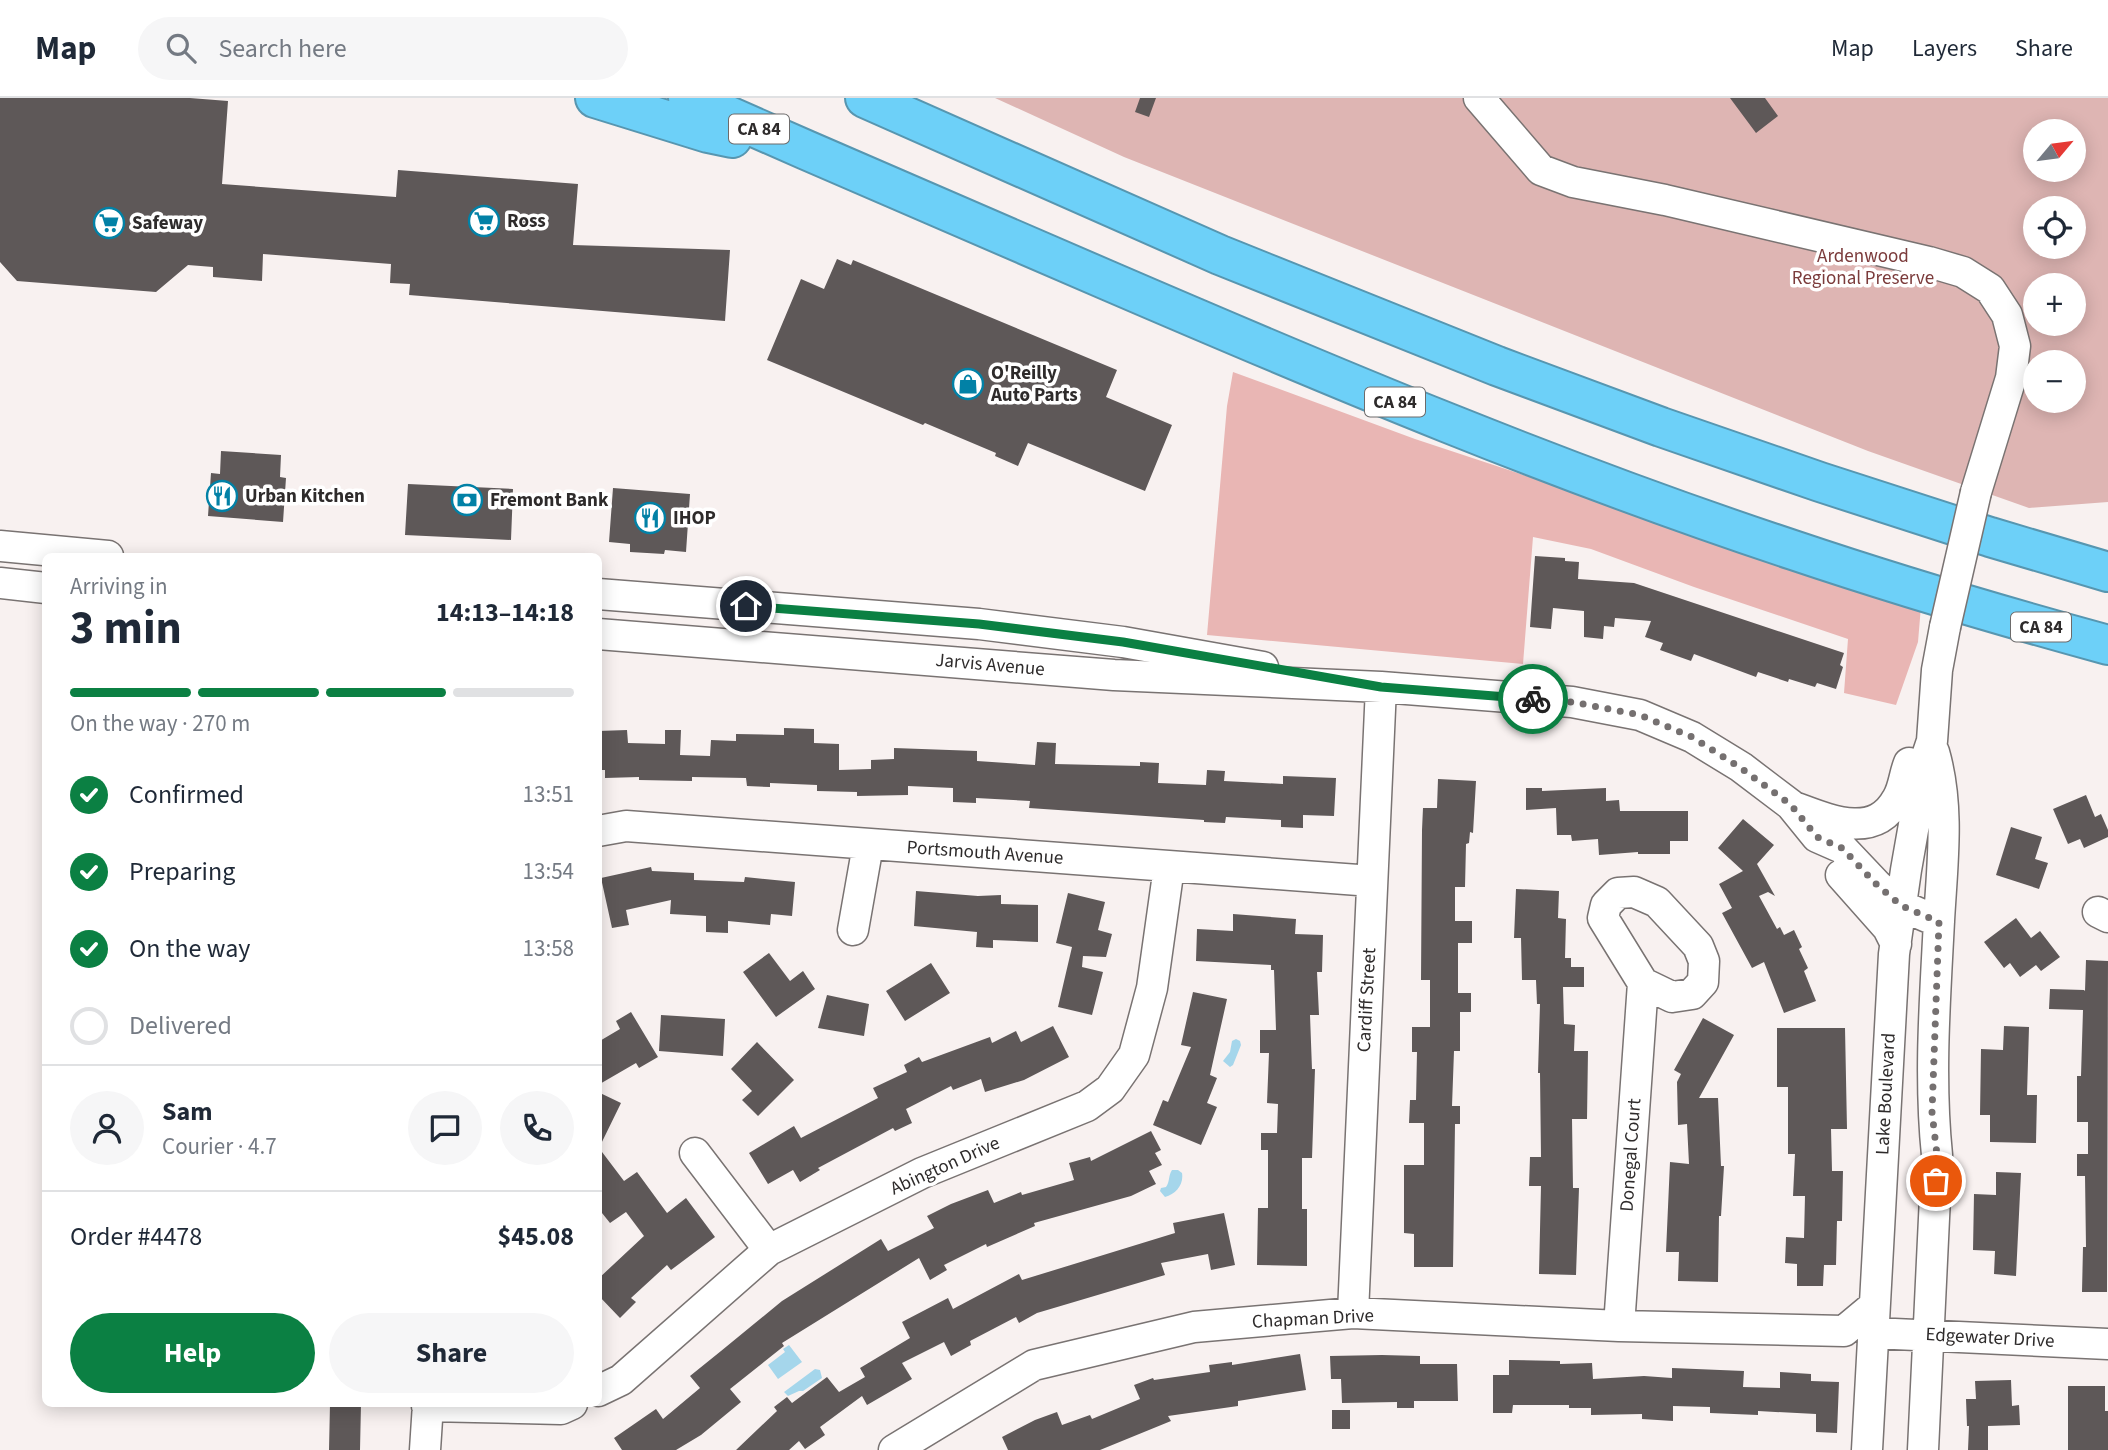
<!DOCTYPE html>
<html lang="en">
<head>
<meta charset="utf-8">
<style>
  :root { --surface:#fff; --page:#f6f6f7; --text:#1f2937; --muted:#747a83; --line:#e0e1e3; --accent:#0b8043 }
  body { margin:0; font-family:"Source Sans 3",sans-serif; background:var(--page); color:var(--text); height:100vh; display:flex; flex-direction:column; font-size:26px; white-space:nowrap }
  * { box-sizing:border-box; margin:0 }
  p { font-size:23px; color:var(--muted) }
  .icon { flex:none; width:38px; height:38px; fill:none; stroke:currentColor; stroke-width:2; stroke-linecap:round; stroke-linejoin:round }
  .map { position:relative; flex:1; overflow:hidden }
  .panel { position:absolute; left:42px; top:455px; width:560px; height:854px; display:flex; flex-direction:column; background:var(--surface); border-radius:10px; box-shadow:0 4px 18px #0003 }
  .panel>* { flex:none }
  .needle { width:46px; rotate:61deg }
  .controls { position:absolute; left:2023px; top:21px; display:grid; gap:14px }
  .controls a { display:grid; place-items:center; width:63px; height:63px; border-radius:50%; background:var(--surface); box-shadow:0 4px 18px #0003; font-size:35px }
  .pin { position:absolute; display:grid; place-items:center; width:60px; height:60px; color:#fff; margin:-30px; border:4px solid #fff; border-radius:50%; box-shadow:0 2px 7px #0007 }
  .courier { position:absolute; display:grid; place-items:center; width:70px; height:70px; margin:-35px; border:5px solid #0b8043; border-radius:50%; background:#fff; color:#222; box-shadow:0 2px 9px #0007 }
  .summary em { font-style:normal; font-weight:700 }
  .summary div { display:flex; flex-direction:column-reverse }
  .summary { display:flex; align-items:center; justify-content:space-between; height:119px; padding:0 28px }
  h1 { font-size:46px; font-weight:700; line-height:52px }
  .bar { display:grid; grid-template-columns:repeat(4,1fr); gap:10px 7px; align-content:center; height:84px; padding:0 28px }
  .bar i { height:9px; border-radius:5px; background:var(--line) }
  .bar .active { background:var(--accent) }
  .bar p { grid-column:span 4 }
  .line { display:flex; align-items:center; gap:18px; padding:0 28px; border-top:2px solid var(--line) }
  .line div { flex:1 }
  .round { display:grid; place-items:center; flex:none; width:74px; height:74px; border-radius:37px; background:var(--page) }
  ol { padding:0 28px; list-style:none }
  li { display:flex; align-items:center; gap:21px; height:77px }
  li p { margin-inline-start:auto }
  li .icon { padding:7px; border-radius:50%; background:var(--accent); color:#fff; stroke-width:4 }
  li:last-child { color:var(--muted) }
  li i { width:38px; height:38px; border:4px solid var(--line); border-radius:50% }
  .button { display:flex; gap:14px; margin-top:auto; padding:14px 28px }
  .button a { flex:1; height:80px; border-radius:42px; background:var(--accent); color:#fff; font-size:28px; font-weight:700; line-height:80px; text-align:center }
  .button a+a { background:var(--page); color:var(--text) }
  header { display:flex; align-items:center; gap:42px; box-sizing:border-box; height:98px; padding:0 35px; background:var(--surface); border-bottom:2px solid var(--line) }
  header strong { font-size:33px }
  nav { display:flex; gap:38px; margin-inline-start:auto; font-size:24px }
  .search { width:490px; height:63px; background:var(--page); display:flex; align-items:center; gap:18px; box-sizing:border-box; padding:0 24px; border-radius:38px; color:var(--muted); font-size:26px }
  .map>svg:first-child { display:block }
</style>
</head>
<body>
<header>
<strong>Map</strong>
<div class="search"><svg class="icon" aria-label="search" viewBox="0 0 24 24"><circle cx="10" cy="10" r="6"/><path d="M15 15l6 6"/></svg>Search here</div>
<nav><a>Map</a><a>Layers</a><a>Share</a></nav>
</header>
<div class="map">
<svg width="2108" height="1352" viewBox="0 0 2108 1352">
  <rect width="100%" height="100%" fill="#f8f1f0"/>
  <path fill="#deb5b3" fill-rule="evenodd" d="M995 0H2108V404L2029 410 1868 353 1124 59ZM2035 33H2074V72H2035ZM2035 110H2074V149H2035ZM2035 187H2074V226H2035ZM2035 264H2074V303H2035Z"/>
  <path fill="#e9b6b4" d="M1233 274 1415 341 1921 508 1918 544 1896 607 1844 595 1848 541 1694 489 1591 451 1533 439 1523 566 1207 537 1227 308Z"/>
  <path fill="#a5d6eb" d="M1236 941 1240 943 1241 947 1233 967 1230 969 1223 963 1230 954 1232 943Z
    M1172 1072H1178L1182 1075C1184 1086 1176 1096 1165 1099L1160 1093 1161 1090 1166 1089C1170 1084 1168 1078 1172 1072Z
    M789 1247 802 1264 778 1281 768 1267 785 1254 783 1251Z
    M815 1271 820 1272 822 1280 803 1293H799L788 1298 784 1294Z"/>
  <path fill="#5e5858" d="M0 0H190L228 3 222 86 396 99 398 72 578 86 573 147 730 152 725 223 409 197 410 186 390 185 391 166 263 156 262 183 213 179V169L188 167 156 194 17 183 0 164Z
    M1140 0H1156L1149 19 1135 14Z
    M1730 0H1765L1778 18 1756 35Z
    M837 161 851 167 853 162 1117 272 1106 299 1172 327 1145 393 1028 345 1018 368 995 358 996 355 925 325 923 327 767 262 801 181 824 191Z
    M221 353 281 357 280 379 286 380 283 424 208 418 211 375 220 376Z
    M408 386 513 391 511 442 405 437Z
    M613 390 690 396 686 454 665 452 664 456 630 454V446L609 444Z
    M1535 458 1565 460V463L1579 464 1578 481 1634 485 1844 555 1840 567 1843 569 1836 591 1817 585 1815 589 1789 581 1788 584 1758 574 1756 579 1694 556 1691 563 1660 552 1663 545 1645 539 1651 523 1615 520 1614 529 1604 528 1603 541 1584 539V513L1553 510 1551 531 1530 529Z
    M784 630 814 631V645L839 646V672L871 671V662L894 661V650L977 653V663L1035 667 1037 644 1056 645 1055 666 1140 668V664L1159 665 1158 685 1206 687 1207 672 1225 673 1224 683 1283 686V678L1336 680 1334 718 1303 717V730L1281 729V722L1226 719 1225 725 1204 724V722L1029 710 1030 703 976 700V705L953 704V690L908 688V697L857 698V694L817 693V687L770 685V689L747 688 746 680 692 679V683L639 682V679L605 680V672H598V633L627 632 628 645 665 646V632H681L680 657 710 658 711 642 736 643V636L784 637Z
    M1438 681 1476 683 1473 735 1470 734 1469 745 1466 746 1465 789H1455V823H1472V845H1458V895H1471V914H1460V953H1454L1452 1008H1460V1026H1455L1453 1169H1414V1136L1404 1135V1067H1424V1025H1409L1410 1002H1416L1417 954H1412V929H1430V882H1421L1422 732 1423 710H1437Z
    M1526 690H1542V693L1606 690V703L1619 702 1620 713H1688V743H1670V756H1638V754L1599 757 1598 741 1572 743 1571 737H1557L1556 710 1526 712Z
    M2086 697 2095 719 2101 716 2108 732V739L2084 750 2080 741 2068 746 2053 711Z
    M1743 721 1774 747 1757 766 1775 798 1768 794 1759 798 1777 831 1780 829 1784 837 1794 832 1802 849 1799 851 1808 870 1804 873 1816 903 1784 915 1764 864 1752 870 1722 815 1732 810 1719 786 1743 773 1718 750Z
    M2011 729 2042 739 2035 761 2048 765 2039 791 1996 777Z
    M651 769 652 773 694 775V782L744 784 745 779 795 784 792 818 771 816 770 827 728 823V835L706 834V818L670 816 671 802 626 812 629 827 612 830 601 780Z
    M1516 791 1559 793 1558 820 1566 821 1565 860H1571V869H1584V889H1563L1564 926 1575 927 1574 953H1588L1587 1021H1572L1573 1090H1579L1576 1177 1539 1176 1541 1088H1529L1530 1059H1541L1540 975H1538L1540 906H1537L1536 882H1522L1521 840H1514Z
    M916 793 978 798 1001 797V806L1038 807V844L993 842V850L976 849 977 834 914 828Z
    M1068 795 1105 804 1098 832 1112 836 1106 859 1083 858 1082 869 1103 874 1092 917 1058 909 1072 849 1056 845Z
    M1233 816 1296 821 1295 836 1323 837 1322 874H1317L1319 917H1310L1312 971H1315L1312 1060H1302V1111H1307V1168L1257 1167 1258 1110H1268V1052H1261V1035H1277L1278 1006 1267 1005 1269 955H1260V932H1276L1274 872H1271V867L1196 863 1197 831 1233 833Z
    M2016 820 2031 840 2040 833 2060 859 2041 873 2036 867 2020 879 2010 865 2004 870 1984 844Z
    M769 855 790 883 803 873 815 891 776 919 743 874Z
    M2086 862 2108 863 2107 1194H2082L2083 1149H2086L2085 1078H2077V1056H2088V1024H2077V978H2081L2083 912 2049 911 2050 891 2084 892 2085 893Z
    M931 865 950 895 905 923 886 893Z
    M1193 894 1227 901 1210 977 1217 980 1207 1005 1217 1009 1201 1047 1153 1027 1163 1002 1168 1004 1191 949 1181 947Z
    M827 897 869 906 864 938 818 930Z
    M631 914 658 959 639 970 636 965 598 987V944L620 931 616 923Z
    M661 917 725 921 723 958 659 953Z
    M1703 920 1734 937 1699 1000H1718L1721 1068H1724L1721 1118H1719L1718 1184 1678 1183 1679 1154H1666L1670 1064 1689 1066 1687 1026 1678 1027 1677 984 1681 976 1674 972Z
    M1053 928 1069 959 1024 982 985 994 981 981 953 992 951 988 906 1011 912 1025 895 1033 893 1030 818 1070 820 1072 800 1084 793 1072 768 1086 749 1055 794 1028 801 1040 878 1000 873 990 907 974 904 967 919 959 922 964 990 939 992 945 1016 933 1021 944Z
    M2004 928 2029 929 2027 997H2037L2036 1045 1990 1044V1017H1980L1981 951 2003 952Z
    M1777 930H1845L1847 1031H1831L1832 1073H1843L1842 1123H1837L1836 1167H1824L1823 1188H1797V1166L1785 1165 1786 1139 1804 1140 1805 1098H1793L1795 1056H1788V989H1777Z
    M757 944 794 982 758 1018 742 1002 752 993 731 971Z
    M598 994 621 1005 599 1050 624 1083 637 1074 667 1115 686 1100 715 1139 671 1172 667 1167 631 1200 636 1204 620 1220 598 1197V1181L644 1138 626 1114 610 1125 598 1110Z
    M1151 1033 1161 1052 1155 1055 1162 1067 1149 1073 1156 1086 1131 1098 1034 1125 1035 1128 987 1149 986 1146 944 1167 947 1172 930 1182 919 1160 782 1245 784 1248 730 1291 741 1304 701 1337 676 1352H622L614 1340 656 1311 663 1321 700 1290 690 1278 721 1253 782 1203 881 1141 888 1153 934 1130 927 1118 951 1106 988 1092 994 1105 1021 1094 1022 1097 1074 1082 1069 1065 1090 1059 1091 1063Z
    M1996 1074 2021 1075 2016 1178 1994 1176 1995 1153 1973 1152 1974 1096 1996 1097Z
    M1224 1115 1235 1167 1211 1172 1208 1156 1161 1165 1165 1177 1037 1215 1019 1225 1016 1219 970 1243 971 1247 951 1258 944 1244 902 1265 912 1281 867 1307 862 1298 820 1329 825 1337 805 1351 799 1343 789 1352H736L777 1313 774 1309 787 1299 792 1305 827 1279 839 1294 865 1279 860 1270 910 1240 902 1224 948 1200 953 1211 1019 1176 1022 1182 1175 1135 1173 1125Z
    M1300 1256 1306 1292 1238 1303V1308L1168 1318 1171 1323 1100 1352H1008L1002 1339 1035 1322 1057 1314 1062 1327 1090 1317 1092 1321 1140 1301 1134 1287 1153 1280 1154 1282 1210 1274 1209 1267 1232 1264V1267Z
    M1382 1257 1420 1258V1266H1457L1458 1303H1414V1310H1397V1304L1342 1305 1341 1281H1331L1330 1258Z
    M1509 1262 1560 1263V1266L1592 1265 1593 1281 1644 1278 1672 1280V1270L1744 1273 1743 1289 1780 1290V1274L1811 1276V1283L1839 1284 1837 1335 1816 1334V1316L1758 1313V1317L1710 1315V1309L1673 1308V1323L1642 1321V1316L1591 1317V1310H1569V1307H1513L1512 1315H1493V1277H1509Z
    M2011 1282 2012 1308 2019 1307 2020 1327 1988 1328V1352H1968L1969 1328H1967L1966 1301H1976L1975 1283Z
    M2068 1288H2105V1313H2108V1352H2068Z
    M330 1306H361L360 1352H329Z
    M1332 1312H1350V1331H1332Z"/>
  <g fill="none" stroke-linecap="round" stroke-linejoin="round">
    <g stroke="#797372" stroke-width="33">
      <path id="minor" d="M1479 0 1541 72 1573 84 1665 102 1929 164 1963 174 1990 191 2007 217 2015 248 2011 280 1976 394
        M0 448 108 458
        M0 485 46 490
        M598 496 979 526 1123 544 1263 569
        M598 536 1114 577 1381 589 1572 604 1640 617 1692 639 1741 669 1791 707 1817 739 1842 750 1878 788 1902 808 1939 824
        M1794 709C1827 721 1874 743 1897 701 1904 690 1904 677 1909 665
        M598 733 626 728 1372 783
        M1841 777 1888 830 1896 846
        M2098 814 2108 819
        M853 832 868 747
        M695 1055 769 1152
        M1353 1215 1381 589
        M1619 1228 1643 885 1603 820 1606 807 1618 795 1634 794 1657 804 1698 848 1704 863 1703 884 1692 896 1672 899 1643 885
        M1873 1235 2108 1246
        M598 1293 621 1282 769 1152 922 1075 1087 1008 1110 991 1134 957 1152 890 1169 769
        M427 1308 561 1311 572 1306
        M425 1352 428 1306
        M894 1352 1034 1267 1194 1229 1353 1215 1619 1228 1844 1233 1874 1208
        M1867 1352 1894 856 1906 772 1925 664 1932 643 1937 572 1945 529
        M1923 1352 1937 1057C1929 980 1935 901 1939 823 1942 767 1950 710 1934 654"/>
    </g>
    <g stroke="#5796b0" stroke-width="42">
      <path id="highway" d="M595 0 708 35 732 40
        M688 0C828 62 969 123 1109 183 1334 280 1560 375 1793 452 1897 487 2002 518 2108 547
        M865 0 1220 157 1497 268 1661 329 1820 384 1990 439 2108 474"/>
    </g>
    <use href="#minor" stroke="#fff" stroke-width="30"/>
    <use href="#highway" stroke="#6dd0f8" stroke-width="38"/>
    <g stroke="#797372" stroke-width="33" stroke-linecap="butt">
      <path id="minor-bridge" d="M1945 529 1976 394"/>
    </g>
    <use href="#minor-bridge" stroke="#fff" stroke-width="30"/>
  </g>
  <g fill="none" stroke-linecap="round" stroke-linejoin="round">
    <path stroke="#757070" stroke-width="7" stroke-dasharray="0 12.6" d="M1533 601 1572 604 1640 617 1692 639 1741 670 1791 707 1817 739 1842 750 1878 788 1902 808 1939 824 1932 1014 1937 1057 1936 1083"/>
    <path stroke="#0b8043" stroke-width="9" d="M746 508 979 526 1123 544 1381 589 1533 601"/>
  </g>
  <defs>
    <g id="supermarket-ring" transform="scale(1.575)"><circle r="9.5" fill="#fff" stroke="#0281a6" stroke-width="1.5"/><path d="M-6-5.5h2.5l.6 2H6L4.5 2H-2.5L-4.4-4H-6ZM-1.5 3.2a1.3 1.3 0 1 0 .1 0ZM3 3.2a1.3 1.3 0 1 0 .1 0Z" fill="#0281a6"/></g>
    <g id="shop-ring" transform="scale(1.575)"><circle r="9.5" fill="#fff" stroke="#0281a6" stroke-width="1.5"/><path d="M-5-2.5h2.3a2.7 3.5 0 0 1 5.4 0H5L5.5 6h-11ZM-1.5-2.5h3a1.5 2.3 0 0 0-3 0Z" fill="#0281a6"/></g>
    <g id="restaurant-ring" transform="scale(1.575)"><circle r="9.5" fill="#fff" stroke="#0281a6" stroke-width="1.5"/><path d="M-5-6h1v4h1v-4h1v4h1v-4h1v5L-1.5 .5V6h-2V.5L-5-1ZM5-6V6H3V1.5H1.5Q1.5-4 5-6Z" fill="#0281a6"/></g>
    <g id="bank-ring" transform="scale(1.575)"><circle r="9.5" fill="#fff" stroke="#0281a6" stroke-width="1.5"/><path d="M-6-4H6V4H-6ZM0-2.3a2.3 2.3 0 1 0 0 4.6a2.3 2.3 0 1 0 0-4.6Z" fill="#0281a6"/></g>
  </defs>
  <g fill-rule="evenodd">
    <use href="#supermarket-ring" x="484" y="123"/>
    <use href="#supermarket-ring" x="109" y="125"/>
    <use href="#shop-ring" x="968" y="286"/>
    <use href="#restaurant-ring" x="222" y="398"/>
    <use href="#bank-ring" x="467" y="402"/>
    <use href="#restaurant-ring" x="650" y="420"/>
  </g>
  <g text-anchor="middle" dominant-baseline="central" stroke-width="7" stroke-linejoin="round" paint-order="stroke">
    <g fill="#fff" stroke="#6d6b6b" stroke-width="2">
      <rect x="729" y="16.5" width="60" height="29" rx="5"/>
      <rect x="1365" y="289.5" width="60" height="29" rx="5"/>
      <rect x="2011" y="514.5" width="60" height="29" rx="5"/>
    </g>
    <g font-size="18" font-weight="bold" fill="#2e2b2b">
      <text x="759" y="31">CA 84</text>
      <text x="1395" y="304">CA 84</text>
      <text x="2041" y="529">CA 84</text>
    </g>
    <g font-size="19" font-weight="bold" fill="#2e2b2b" stroke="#fff" text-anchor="start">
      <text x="507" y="123">Ross</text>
      <text x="132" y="125">Safeway</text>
      <text x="991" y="275">O'Reilly<tspan x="991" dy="22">Auto Parts</tspan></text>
      <text x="245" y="398">Urban Kitchen</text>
      <text x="490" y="402">Fremont Bank</text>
      <text x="673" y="420">IHOP</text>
    </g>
    <g font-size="19" fill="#7b3b3b" stroke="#fff">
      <text x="1863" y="158">Ardenwood<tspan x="1863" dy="22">Regional Preserve</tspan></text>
    </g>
    <g font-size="19" fill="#2e2b2b" stroke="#fff">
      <text transform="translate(990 567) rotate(5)">Jarvis Avenue</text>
      <text transform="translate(985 755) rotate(4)">Portsmouth Avenue</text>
      <text transform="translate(1367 902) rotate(-87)">Cardiff Street</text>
      <text transform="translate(1886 996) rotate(-87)">Lake Boulevard</text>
      <text transform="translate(1631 1057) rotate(-86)">Donegal Court</text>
      <text transform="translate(945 1068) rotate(-24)">Abington Drive</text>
      <text transform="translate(1313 1221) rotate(-3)">Chapman Drive</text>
      <text transform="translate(1990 1240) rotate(3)">Edgewater Drive</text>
    </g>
  </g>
</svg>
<div class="controls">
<a><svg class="needle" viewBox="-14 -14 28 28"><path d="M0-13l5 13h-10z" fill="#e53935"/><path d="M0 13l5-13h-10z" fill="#747a83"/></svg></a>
<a><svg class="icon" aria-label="locate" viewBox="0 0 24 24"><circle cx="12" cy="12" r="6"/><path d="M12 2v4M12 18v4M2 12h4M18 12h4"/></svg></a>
<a>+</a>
<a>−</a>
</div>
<div class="pin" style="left:1936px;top:1083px;background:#ea580c"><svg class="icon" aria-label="bag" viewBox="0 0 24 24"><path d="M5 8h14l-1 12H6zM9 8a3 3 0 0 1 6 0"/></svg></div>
<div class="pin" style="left:746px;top:508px;background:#1f2937"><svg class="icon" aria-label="home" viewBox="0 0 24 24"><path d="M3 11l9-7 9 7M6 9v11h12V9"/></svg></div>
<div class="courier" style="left:1533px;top:601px"><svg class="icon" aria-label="bike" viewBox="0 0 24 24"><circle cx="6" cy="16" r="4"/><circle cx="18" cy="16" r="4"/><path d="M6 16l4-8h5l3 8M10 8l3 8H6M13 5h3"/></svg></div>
<section class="panel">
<div class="summary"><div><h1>3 min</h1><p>Arriving in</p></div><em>14:13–14:18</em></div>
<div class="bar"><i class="active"></i><i class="active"></i><i class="active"></i><i></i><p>On the way · 270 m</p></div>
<ol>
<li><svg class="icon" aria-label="check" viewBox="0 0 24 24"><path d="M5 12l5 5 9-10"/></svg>Confirmed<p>13:51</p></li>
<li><svg class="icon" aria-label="check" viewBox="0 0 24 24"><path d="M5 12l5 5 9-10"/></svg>Preparing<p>13:54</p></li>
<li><svg class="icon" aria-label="check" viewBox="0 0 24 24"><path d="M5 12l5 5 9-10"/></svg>On the way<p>13:58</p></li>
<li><i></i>Delivered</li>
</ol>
<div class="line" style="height:126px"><a class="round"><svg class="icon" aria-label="person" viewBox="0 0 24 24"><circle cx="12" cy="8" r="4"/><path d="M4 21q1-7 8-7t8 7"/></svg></a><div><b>Sam</b><p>Courier · 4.7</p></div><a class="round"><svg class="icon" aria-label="chat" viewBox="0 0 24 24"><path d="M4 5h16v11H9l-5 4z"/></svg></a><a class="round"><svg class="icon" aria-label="phone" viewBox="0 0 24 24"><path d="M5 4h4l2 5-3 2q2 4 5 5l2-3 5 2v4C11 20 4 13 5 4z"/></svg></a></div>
<div class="line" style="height:91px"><div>Order #4478</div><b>$45.08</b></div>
<div class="button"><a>Help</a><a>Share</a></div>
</section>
</div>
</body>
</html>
